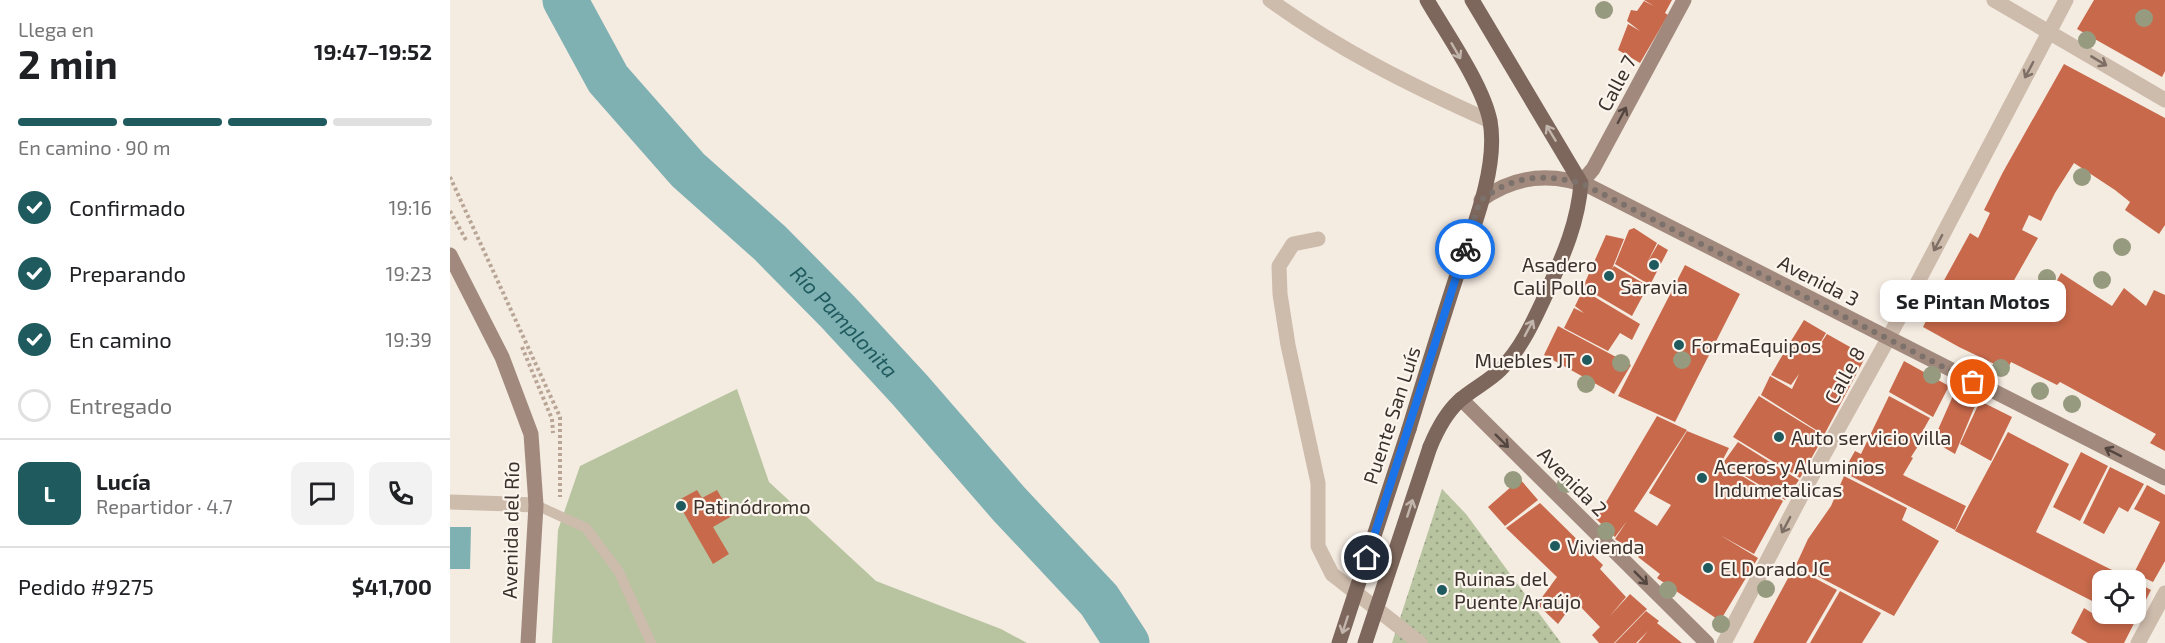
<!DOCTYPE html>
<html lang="es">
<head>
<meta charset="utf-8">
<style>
  :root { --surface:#fff; --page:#f2f2f2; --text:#202124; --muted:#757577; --line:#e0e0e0; --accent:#1f5a5e }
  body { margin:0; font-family:"Exo 2",sans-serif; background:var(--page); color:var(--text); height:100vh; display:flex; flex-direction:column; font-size:22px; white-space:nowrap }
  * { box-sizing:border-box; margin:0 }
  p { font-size:20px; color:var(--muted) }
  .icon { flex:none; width:33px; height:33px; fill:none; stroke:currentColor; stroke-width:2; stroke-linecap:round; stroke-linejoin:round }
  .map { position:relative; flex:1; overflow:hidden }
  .details { display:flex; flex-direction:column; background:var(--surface); width:450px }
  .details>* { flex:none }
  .tools { position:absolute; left:1642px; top:570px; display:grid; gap:12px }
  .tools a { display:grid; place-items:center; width:54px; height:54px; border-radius:12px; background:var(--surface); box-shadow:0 3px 9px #0003; font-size:30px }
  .pin { position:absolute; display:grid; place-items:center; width:51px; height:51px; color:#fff; margin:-26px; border:3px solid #fff; border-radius:50%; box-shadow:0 2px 6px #0007 }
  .courier { position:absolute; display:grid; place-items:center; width:60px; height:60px; margin:-30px; border:4px solid #1a73e8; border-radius:50%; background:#fff; color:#222; box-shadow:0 2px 8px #0007 }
  .bubble { position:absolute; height:42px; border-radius:12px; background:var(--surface); box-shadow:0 3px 9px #0003; font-size:20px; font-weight:700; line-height:42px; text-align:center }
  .summary em { font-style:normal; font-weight:700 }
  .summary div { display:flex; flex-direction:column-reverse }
  .summary { display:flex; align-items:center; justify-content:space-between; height:102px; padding:0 18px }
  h1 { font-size:39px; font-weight:700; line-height:45px }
  .bar { display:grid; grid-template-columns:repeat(4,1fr); gap:9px 6px; align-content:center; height:72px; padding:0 18px }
  .bar i { height:8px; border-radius:4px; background:var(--line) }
  .bar .active { background:var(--accent) }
  .bar p { grid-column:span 4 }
  .line { display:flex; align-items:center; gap:15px; padding:0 18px; border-top:2px solid var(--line) }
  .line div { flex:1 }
  .round { display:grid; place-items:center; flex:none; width:63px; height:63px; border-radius:12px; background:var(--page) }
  ol { padding:0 18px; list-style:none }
  li { display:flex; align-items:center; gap:18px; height:66px }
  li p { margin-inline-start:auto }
  li .icon { padding:6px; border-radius:50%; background:var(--accent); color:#fff; stroke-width:4 }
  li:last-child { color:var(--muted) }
  li i { width:33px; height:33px; border:3px solid var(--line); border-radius:50% }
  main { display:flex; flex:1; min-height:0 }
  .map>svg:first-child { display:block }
</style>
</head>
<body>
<main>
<section class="details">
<div class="summary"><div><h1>2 min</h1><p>Llega en</p></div><em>19:47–19:52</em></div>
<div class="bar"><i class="active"></i><i class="active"></i><i class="active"></i><i></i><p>En camino · 90 m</p></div>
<ol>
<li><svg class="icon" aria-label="check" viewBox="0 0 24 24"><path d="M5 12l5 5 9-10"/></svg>Confirmado<p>19:16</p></li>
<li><svg class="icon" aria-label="check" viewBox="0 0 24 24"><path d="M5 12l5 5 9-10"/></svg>Preparando<p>19:23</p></li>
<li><svg class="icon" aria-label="check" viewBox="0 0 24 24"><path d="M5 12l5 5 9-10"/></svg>En camino<p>19:39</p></li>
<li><i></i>Entregado</li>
</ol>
<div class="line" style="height:108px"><b class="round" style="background:var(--accent);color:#fff">L</b><div><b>Lucía</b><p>Repartidor · 4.7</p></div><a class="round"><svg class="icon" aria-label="chat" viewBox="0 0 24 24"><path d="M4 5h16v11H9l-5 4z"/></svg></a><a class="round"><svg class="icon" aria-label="phone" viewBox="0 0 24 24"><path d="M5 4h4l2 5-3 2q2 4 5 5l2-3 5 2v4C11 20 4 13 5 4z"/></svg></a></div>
<div class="line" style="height:78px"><div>Pedido #9275</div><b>$41,700</b></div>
</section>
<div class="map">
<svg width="1715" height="643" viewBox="0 0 1715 643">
  <defs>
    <pattern id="grass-dots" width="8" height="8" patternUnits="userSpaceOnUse" patternTransform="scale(1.5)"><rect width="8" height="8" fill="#b8c4a0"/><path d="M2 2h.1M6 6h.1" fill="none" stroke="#97a083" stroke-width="1.8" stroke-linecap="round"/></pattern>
  </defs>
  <rect width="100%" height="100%" fill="#f4ebe1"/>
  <path fill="url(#grass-dots)" d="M992 489 1016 514 1111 643H942Z"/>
  <path fill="#b8c4a0" d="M287 389 319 482 426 581 551 629 577 643H102L108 530 130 466Z"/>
  <path fill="#7fb0b2" d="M0 527H21L20 569H0Z"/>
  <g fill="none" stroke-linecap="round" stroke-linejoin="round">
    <path stroke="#7fb0b2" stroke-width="45" id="s1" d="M115 0 158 79 238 170 320 243 388 312 460 390 559 504 649 600 677 643"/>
  </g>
  <path fill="#c8694b" d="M1194 0H1222L1215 13 1218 15 1190 63 1168 50 1178 24 1190 31 1177 21 1181 10 1187 11 1194 1 1204 6Z
    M1644 0H1715V71L1712 77 1627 29Z
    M1614 64 1715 118V225L1709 234 1675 210 1680 202 1665 190 1624 163 1605 193 1591 221 1579 215 1572 230 1588 238 1563 282 1596 301 1611 273 1662 306 1674 288 1696 306 1704 290 1715 295V451L1700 443 1706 434 1610 382 1607 385 1561 362 1557 370 1509 347 1473 327 1488 296 1486 295 1520 233 1528 238 1540 213 1534 210 1553 172Z
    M1184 228 1207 243 1197 263 1208 244 1218 250 1200 285 1165 264 1179 230Z
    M1156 235 1174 239 1162 269 1164 266 1198 286 1182 316 1133 287Z
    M1235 265 1290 294 1225 422 1168 396Z
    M1133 290 1190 324 1182 340 1170 333 1158 351 1114 328 1124 308 1134 313 1125 306Z
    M1354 320 1376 333 1363 355 1377 334 1416 356 1374 435 1311 395 1320 376 1342 389 1349 374 1341 385 1321 375 1340 342 1361 355 1341 341Z
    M1108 326 1181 365 1164 394 1094 355Z
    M1454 361 1499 386 1483 417 1439 392Z
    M1506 389 1527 401 1505 454 1483 441Z
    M1309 396 1374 436 1350 478 1283 437Z
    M1439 396 1480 418 1467 441 1470 443 1461 457 1463 458 1453 475 1516 506 1505 530 1393 472 1405 451 1411 454Z
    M1530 401 1562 417 1541 461 1510 444Z
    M1207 416 1237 430 1184 511 1207 526 1221 505 1199 493 1237 431 1279 448 1271 463 1333 501 1304 554 1270 535 1308 558 1270 621 1207 578 1210 574 1188 557 1189 555 1165 539 1177 521 1165 537 1146 519Z
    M1558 432 1619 464 1586 532 1682 580H1653V614H1686V582L1701 590 1674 643H1638L1621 633 1634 608 1642 613 1648 604 1505 531Z
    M1288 442 1349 480 1335 500 1273 463Z
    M1631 452 1658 466 1630 521 1603 507Z
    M1660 467 1694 484 1678 512 1669 507 1654 534 1633 523Z
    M1394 476 1457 508 1452 520 1489 541 1444 616 1346 565 1358 539 1381 506Z
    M1070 479 1088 500 1055 526 1038 507Z
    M1697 485 1715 495V561L1703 582 1684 573 1710 522 1684 509Z
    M247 490 252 498 267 490 282 516 263 527 279 554 263 564 227 501Z
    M1090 503 1153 565 1150 569 1176 597 1159 617 1180 594 1197 609 1164 643H1149L1142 635 1150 627 1126 602 1131 593 1108 624 1087 604 1107 577 1056 528Z
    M1344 567 1387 590 1356 643H1303Z
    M1390 591 1431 613 1412 643H1360Z
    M1196 611 1209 621 1207 623 1232 643H1188L1198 631 1186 643H1165Z"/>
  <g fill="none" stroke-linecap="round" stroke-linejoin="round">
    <path stroke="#b9a596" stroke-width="4" stroke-dasharray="3 3" stroke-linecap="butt" d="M0 177 110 417V497
      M0 211 17 242
      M72 347 102 419 103 433"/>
    <path stroke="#cdbbac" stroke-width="10" d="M86 505 136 528 169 572 201 643"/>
    <path stroke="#cdbbac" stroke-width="15" d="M820 0C887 49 964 87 1040 121
      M1544 0 1715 100
      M868 239 843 244 829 266 830 294 838 345 868 483V546L882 574 970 643
      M0 502 86 505
      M1274 643 1358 483 1438 339 1616 0
      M1688 643 1715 593"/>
    <path stroke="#a18a7d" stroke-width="15" d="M1131 183 1143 169 1234 0
      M1031 200C1065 175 1102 172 1141 187L1715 478
      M0 255 52 357 81 434 86 505 78 643
      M1011 399 1257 643"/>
    <path stroke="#7d675c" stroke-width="15" d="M959 429C974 380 989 330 1005 281 1020 236 1049 169 1040 121 1033 85 996 33 977 0
      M980 447C987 430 995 414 1009 401 1022 389 1038 382 1050 370 1072 348 1084 320 1097 292 1113 256 1128 223 1131 183L1022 0"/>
    <path stroke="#7d675c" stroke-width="15" d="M889 643 959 429
      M915 643 980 447"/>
  </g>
  <g fill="#969b7f">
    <circle cx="1154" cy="10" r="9"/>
    <circle cx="1694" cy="18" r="9"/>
    <circle cx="1637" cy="40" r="9"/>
    <circle cx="1632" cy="177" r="9"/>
    <circle cx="1672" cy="247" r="9"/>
    <circle cx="1597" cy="278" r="9"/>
    <circle cx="1652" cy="280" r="9"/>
    <circle cx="1232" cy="360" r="9"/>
    <circle cx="1171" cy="363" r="9"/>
    <circle cx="1551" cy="368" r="9"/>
    <circle cx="1482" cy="375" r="9"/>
    <circle cx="1136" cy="384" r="9"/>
    <circle cx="1590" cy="391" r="9"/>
    <circle cx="1622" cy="404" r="9"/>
    <circle cx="1063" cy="480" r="9"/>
    <circle cx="1116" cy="484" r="9"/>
    <circle cx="1156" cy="531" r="9"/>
    <circle cx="1316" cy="589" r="9"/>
    <circle cx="1218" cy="590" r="9"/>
    <circle cx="1271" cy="624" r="9"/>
  </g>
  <defs><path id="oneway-shaft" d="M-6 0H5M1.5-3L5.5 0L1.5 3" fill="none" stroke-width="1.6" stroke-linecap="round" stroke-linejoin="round" transform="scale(1.5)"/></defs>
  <g stroke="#c2b5ac">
    <use href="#oneway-shaft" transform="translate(1006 51) rotate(60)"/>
    <use href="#oneway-shaft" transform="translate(1101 133) rotate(-121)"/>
    <use href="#oneway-shaft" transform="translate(1079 328) rotate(-62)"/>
    <use href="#oneway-shaft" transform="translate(960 508) rotate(-72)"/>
    <use href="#oneway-shaft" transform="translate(895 625) rotate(108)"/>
  </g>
  <g stroke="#7d6f65">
    <use href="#oneway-shaft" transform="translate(1649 61) rotate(31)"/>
    <use href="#oneway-shaft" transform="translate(1579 70) rotate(118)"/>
    <use href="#oneway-shaft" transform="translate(1488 243) rotate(118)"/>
    <use href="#oneway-shaft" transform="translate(1336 525) rotate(118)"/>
  </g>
  <g stroke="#544640">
    <use href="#oneway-shaft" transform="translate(1172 115) rotate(-62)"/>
    <use href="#oneway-shaft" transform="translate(1052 441) rotate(45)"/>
    <use href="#oneway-shaft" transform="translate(1663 452) rotate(-153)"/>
    <use href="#oneway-shaft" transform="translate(1191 578) rotate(45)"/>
  </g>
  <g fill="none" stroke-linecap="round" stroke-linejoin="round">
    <path stroke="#7c716b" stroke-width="6" stroke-dasharray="0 10.8" d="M1015 249C1019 238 1025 210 1031 201 1034 196 1042 193 1046 190 1074 174 1101 176 1131 183L1523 382"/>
    <path stroke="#1a73e8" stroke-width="8" d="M917 558 1015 249"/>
  </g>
  <g fill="#1f5a5e" stroke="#fbf5ee" stroke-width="2">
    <circle cx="1204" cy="265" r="6"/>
    <circle cx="1159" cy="276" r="6"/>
    <circle cx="1229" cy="345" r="6"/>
    <circle cx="1137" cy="360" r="6"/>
    <circle cx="1329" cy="437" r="6"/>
    <circle cx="1252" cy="478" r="6"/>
    <circle cx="231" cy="506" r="6"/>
    <circle cx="1105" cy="546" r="6"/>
    <circle cx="1258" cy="568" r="6"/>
    <circle cx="992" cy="590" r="6"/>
  </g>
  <g text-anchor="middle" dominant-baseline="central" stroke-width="4.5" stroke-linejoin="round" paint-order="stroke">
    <g font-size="20" fill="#3b302b" stroke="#fbf5ee">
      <text transform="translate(1166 83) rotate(-62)">Calle 7</text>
      <text transform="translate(1369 280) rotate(27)">Avenida 3</text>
      <text transform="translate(1394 375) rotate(-61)">Calle 8</text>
      <text transform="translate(941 415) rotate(-72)">Puente San Luís</text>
      <text transform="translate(1123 481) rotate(45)">Avenida 2</text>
      <text transform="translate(60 530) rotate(-89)">Avenida del Río</text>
    </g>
    <g font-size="20" fill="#3b302b" stroke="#fbf5ee" text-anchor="start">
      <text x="1147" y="264" text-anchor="end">Asadero<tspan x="1147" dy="23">Cali Pollo</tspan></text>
      <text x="1204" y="286" text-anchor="middle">Saravia</text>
      <text x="1241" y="345">FormaEquipos</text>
      <text x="1125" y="360" text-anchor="end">Muebles JT</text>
      <text x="1341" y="437">Auto servicio villa</text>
      <text x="1264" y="466">Aceros y Aluminios<tspan x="1264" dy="23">Indumetalicas</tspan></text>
      <text x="243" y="506">Patinódromo</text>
      <text x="1117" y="546">Vivienda</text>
      <text x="1270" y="568">El Dorado JC</text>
      <text x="1004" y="578">Ruinas del<tspan x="1004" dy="23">Puente Araújo</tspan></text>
    </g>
    <g font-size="21" font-style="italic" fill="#1f5a5e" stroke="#fbf5ee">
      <text stroke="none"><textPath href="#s1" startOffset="429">Río Pamplonita</textPath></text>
    </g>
  </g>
</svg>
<div class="tools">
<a><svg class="icon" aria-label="locate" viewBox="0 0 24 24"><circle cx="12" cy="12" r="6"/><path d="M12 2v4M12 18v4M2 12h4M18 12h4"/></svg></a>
</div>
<div class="pin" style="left:1523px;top:382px;background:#ea580c"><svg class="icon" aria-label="bag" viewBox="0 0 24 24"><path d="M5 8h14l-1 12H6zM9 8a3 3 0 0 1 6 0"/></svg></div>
<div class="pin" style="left:917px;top:558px;background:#1f2937"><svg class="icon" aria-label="home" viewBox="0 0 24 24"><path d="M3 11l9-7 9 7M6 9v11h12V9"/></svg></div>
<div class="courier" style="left:1015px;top:249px"><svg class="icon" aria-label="bike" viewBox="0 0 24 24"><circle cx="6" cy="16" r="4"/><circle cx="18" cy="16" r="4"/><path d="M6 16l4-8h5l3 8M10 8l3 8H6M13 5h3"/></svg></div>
<div class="bubble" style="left:1430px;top:280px;width:186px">Se Pintan Motos</div>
</div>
</main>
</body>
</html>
